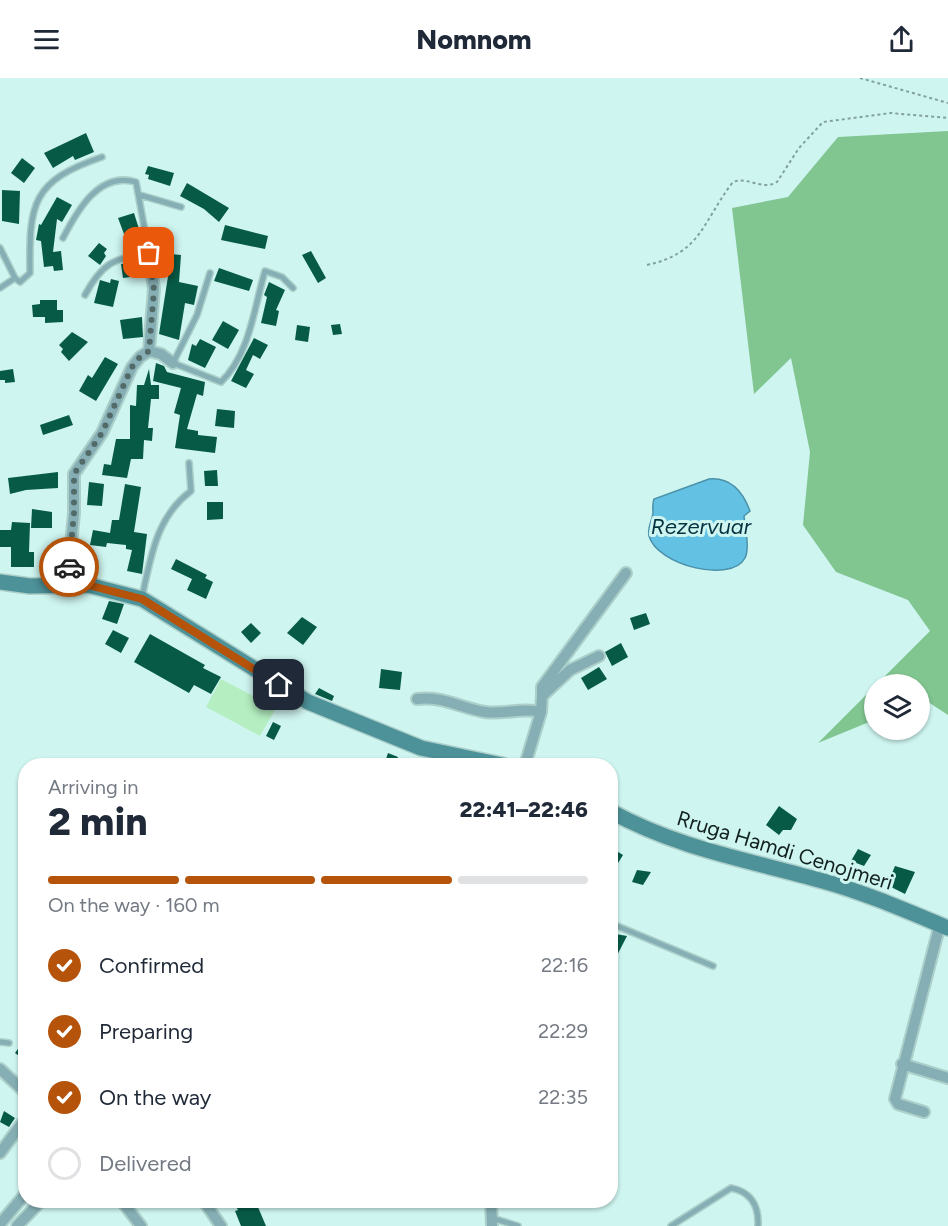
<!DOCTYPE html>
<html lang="en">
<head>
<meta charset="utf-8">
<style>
  :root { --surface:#fff; --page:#f2f2f3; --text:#1f2937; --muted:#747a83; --line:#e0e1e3; --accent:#b45309 }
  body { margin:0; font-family:Figtree,sans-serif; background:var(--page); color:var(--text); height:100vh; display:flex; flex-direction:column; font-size:22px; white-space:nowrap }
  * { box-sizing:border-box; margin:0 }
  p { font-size:20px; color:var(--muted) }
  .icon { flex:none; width:33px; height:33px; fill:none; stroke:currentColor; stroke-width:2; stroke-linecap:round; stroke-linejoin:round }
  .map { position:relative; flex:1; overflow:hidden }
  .panel { position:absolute; left:18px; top:680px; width:600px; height:450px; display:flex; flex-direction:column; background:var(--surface); border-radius:24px; box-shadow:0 2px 4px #0004 }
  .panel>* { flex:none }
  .buttons { position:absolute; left:864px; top:596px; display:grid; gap:12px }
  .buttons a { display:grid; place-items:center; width:66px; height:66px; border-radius:50%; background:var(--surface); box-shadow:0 2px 4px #0004; font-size:30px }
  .pin { position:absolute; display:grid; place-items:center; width:51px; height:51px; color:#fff; margin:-26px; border-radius:12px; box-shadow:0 3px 9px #0006 }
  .courier { position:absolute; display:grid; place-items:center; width:60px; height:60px; margin:-30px; border:4px solid #b45309; border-radius:50%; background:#fff; color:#222; box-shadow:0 2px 8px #0007 }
  .overview em { font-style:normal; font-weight:800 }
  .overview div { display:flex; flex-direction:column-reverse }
  .overview { display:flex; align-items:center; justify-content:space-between; height:102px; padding:0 30px }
  h1 { font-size:39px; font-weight:800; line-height:45px }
  .bar { display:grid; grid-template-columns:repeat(4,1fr); gap:9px 6px; align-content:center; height:72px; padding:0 30px }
  .bar i { height:8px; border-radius:4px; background:var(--line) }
  .bar .current { background:var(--accent) }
  .bar p { grid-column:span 4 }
  ol { padding:0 30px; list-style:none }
  li { display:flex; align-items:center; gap:18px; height:66px }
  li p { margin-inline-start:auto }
  li .icon { padding:6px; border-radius:50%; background:var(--accent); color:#fff; stroke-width:4 }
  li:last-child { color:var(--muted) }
  li i { width:33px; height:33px; border:3px solid var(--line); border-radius:50% }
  header { display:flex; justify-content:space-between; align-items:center; height:78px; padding:0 30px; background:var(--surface); font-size:27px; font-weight:800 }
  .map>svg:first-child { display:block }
</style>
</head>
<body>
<header><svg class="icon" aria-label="menu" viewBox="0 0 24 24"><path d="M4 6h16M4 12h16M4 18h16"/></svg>Nomnom<svg class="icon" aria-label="share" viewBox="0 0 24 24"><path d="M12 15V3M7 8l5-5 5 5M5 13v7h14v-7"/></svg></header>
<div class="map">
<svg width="948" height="1148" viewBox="0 0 948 1148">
  <rect width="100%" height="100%" fill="#cef5f0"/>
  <path fill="#b5efc1" d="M221 601 276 630 260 658 206 629Z"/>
  <path fill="#81c591" d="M948 53V637L925 622 920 624V606H877L930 553 908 522 836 494 803 447 810 374 791 280 754 316 732 130 788 119 838 59Z
    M874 609V642L818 665Z"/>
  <path fill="#63c2e4" stroke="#4a91a9" stroke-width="1.5" d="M709 401C731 399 743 414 750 433L744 438C745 449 750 470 745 480 731 506 657 487 649 458 647 450 652 443 653 435 653 430 652 426 654 421Z"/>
  <path fill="#075b46" d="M86 55 94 74 75 82 73 78 53 90 44 75Z
    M22 80 35 90 24 105 11 95Z
    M148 88 174 95 170 108 148 101 149 97 145 96Z
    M187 105 229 130 219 144 204 131 180 118Z
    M2 112 20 113 19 146 2 143Z
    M57 119 72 127 62 144 57 141 53 174 61 173 63 192 54 193 53 188 44 189 41 163 36 162 39 146 41 147Z
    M134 135 139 151 124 156 118 140Z
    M225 147 268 158 265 171 221 162Z
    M99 165 107 171 104 175 106 178 100 187 88 178Z
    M311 173 326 200 318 205 302 177Z
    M161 175 181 177 179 204 198 208 194 227 185 225 179 262 159 256 169 192 160 191Z
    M142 183 145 197 123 200 121 186Z
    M219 190 253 202 249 213 214 203Z
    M111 201 119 203 113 229 94 225 100 202 110 205Z
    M269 204 285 212 276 232 279 233 276 248 261 245 267 219 264 217Z
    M40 222H57V232H63V244L45 245V239H33L32 227 40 226Z
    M142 239 143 259 123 261 120 242Z
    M223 243 239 252 228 271 212 262Z
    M340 246 342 256 333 257 331 247Z
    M297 247 310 249 308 264 295 262Z
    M72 254 88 264 69 283 61 274 63 271 59 267Z
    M254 260 268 267 260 281 253 277 246 292 254 296 246 310 231 303Z
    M200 261 216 269 205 290 188 282 192 266 196 268Z
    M105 279 118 286 96 323 79 313 88 297 92 300Z
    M156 285 164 288 167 294 205 304 203 318 197 316 187 351 198 353V357L217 359 215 375 175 370 180 337 174 335 181 310 153 303Z
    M13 291 15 304 5 305V302H0V293Z
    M149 291 151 307H159V321H151L148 350H153L152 363 144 362 143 381H131L127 400 102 397 104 386 111 387 116 361H130V327L136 328 137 307H144Z
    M217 331 235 333 234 350 215 348Z
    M69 337 73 347 43 357 40 347Z
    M217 392 218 408H205L204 393Z
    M58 394V410L26 412 10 416 8 400Z
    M89 404 104 406 102 428 87 427Z
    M125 406 141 409 134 454 147 456 142 496 127 493 132 472 126 471V467L107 465 106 469 90 467 93 452 110 455 112 442H119Z
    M207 424H223V441L207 442Z
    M32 431 52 434V450H31Z
    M12 444 30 445 29 474H34V489H11V469H0V452H11Z
    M176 481 207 497 205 500 213 504 206 521 187 512 192 501 171 491Z
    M109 523 124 526 117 546 102 541Z
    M646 535 650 546 634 552 630 540Z
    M302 539 317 549 303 567 287 555Z
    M251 545 261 555 251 565 241 554Z
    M113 552 129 560 121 575 105 566Z
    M150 556 205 587 203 590 221 599 211 616 194 607 189 615 134 584Z
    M621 565 628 579 612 588 605 574Z
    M599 589 607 601 588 612 581 600Z
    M381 591 402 594 400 612 379 610Z
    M319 610 334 618 332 623 315 616Z
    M273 644 281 648 274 662 266 658Z
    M388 675 398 679 395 687H384Z
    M779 728 797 741 791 752H783L779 757 766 747Z
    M610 769 623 777 610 798Z
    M858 771 871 777 864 788 851 783Z
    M895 788 915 794 905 816 887 807Z
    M637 792 651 794 643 807 632 804Z
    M610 855 627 858 610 891Z
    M26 960V983L15 975Z
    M4 1033 15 1040 9 1049 0 1044Z
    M232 1122H255L266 1148H241L235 1133 238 1132Z"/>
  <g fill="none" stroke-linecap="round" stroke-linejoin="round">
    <g stroke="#accfca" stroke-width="8">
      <path id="lane" d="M140 117 181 129
        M63 160C77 133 99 93 136 104L149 175C114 180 102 185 85 217
        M0 170 15 200
        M210 195 197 237 173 285 221 304C250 276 254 230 265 193L282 199 293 210
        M0 210 15 200 20 204 30 195C29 125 32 103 102 79
        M142 519C151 479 156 439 191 413L189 385
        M610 845 713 888
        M0 964 9 965
        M492 1140 518 1148
        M671 1148 731 1110C752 1114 759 1129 758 1148"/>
    </g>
    <g stroke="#accfca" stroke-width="14">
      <path id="street" d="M149 175 154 211 149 273
        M149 273 161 276 173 285
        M67 508 74 435V396L102 355 132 289 140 279 149 273
        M542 618V609L626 495
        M417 621C444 618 460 630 485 634 504 637 522 629 541 634
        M525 687 541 634 542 618 570 592 599 578
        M902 986 948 1000
        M0 991 26 1015
        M924 1034 898 1026 895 1021 940 846
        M0 1075 26 1040
        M121 1122 141 1148
        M203 1122 221 1148
        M491 1122 492 1148
        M0 1146 26 1115
        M17 1148 42 1122"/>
    </g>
    <g stroke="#accfca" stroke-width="18">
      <path id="secondary" d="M0 504 30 508 88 507 142 521 308 624 421 670 502 687
        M610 733C679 771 749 782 823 803 866 815 907 833 948 850"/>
    </g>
    <path stroke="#82a09c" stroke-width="2" stroke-dasharray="3 3" stroke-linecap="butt" d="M860 0 948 25
      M647 187C702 175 702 144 733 104 748 98 762 113 777 104L799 70 823 44 891 35 948 40"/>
    <use href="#lane" stroke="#85afb4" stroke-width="5"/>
    <use href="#street" stroke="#85afb4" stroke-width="10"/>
    <use href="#secondary" stroke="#4d9199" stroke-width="15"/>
  </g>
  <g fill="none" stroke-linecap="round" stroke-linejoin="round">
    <path stroke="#536b68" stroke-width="6" stroke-dasharray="0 10.8" d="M69 489 74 435V396L102 355 132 289 140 279 149 273 154 212 149 175"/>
    <path stroke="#b45309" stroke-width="8" d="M69 489 67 508 88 507 142 521 279 607"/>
  </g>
  <g text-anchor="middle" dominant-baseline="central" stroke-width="6" stroke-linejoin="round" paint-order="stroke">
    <g font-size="21" fill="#11201e" stroke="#cef5f0">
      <text transform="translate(785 772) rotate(17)">Rruga Hamdi Cenojmeri</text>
    </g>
    <g font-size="22" font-style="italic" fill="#043240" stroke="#cef5f0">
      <text x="701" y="448">Rezervuar</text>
    </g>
  </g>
</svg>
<div class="buttons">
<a><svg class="icon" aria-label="layers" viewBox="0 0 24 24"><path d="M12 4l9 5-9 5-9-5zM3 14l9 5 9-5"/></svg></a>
</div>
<div class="pin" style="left:149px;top:175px;background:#ea580c"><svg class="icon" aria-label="bag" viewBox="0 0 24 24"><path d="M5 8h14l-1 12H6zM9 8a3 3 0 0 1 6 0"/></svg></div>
<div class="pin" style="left:279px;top:607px;background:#1f2937"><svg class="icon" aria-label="home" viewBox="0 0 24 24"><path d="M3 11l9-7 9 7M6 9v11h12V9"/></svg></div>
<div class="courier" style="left:69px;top:489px"><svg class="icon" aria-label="car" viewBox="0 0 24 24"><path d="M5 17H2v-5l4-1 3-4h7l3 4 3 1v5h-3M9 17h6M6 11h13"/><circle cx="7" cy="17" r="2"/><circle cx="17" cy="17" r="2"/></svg></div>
<section class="panel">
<div class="overview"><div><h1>2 min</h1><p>Arriving in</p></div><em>22:41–22:46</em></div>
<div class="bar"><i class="current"></i><i class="current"></i><i class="current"></i><i></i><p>On the way · 160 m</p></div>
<ol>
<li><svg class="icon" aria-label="check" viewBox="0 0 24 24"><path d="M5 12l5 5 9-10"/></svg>Confirmed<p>22:16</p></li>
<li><svg class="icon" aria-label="check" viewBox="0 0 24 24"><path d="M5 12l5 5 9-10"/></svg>Preparing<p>22:29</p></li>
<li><svg class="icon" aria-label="check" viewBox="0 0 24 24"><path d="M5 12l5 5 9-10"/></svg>On the way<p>22:35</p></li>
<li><i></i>Delivered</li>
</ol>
</section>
</div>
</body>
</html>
